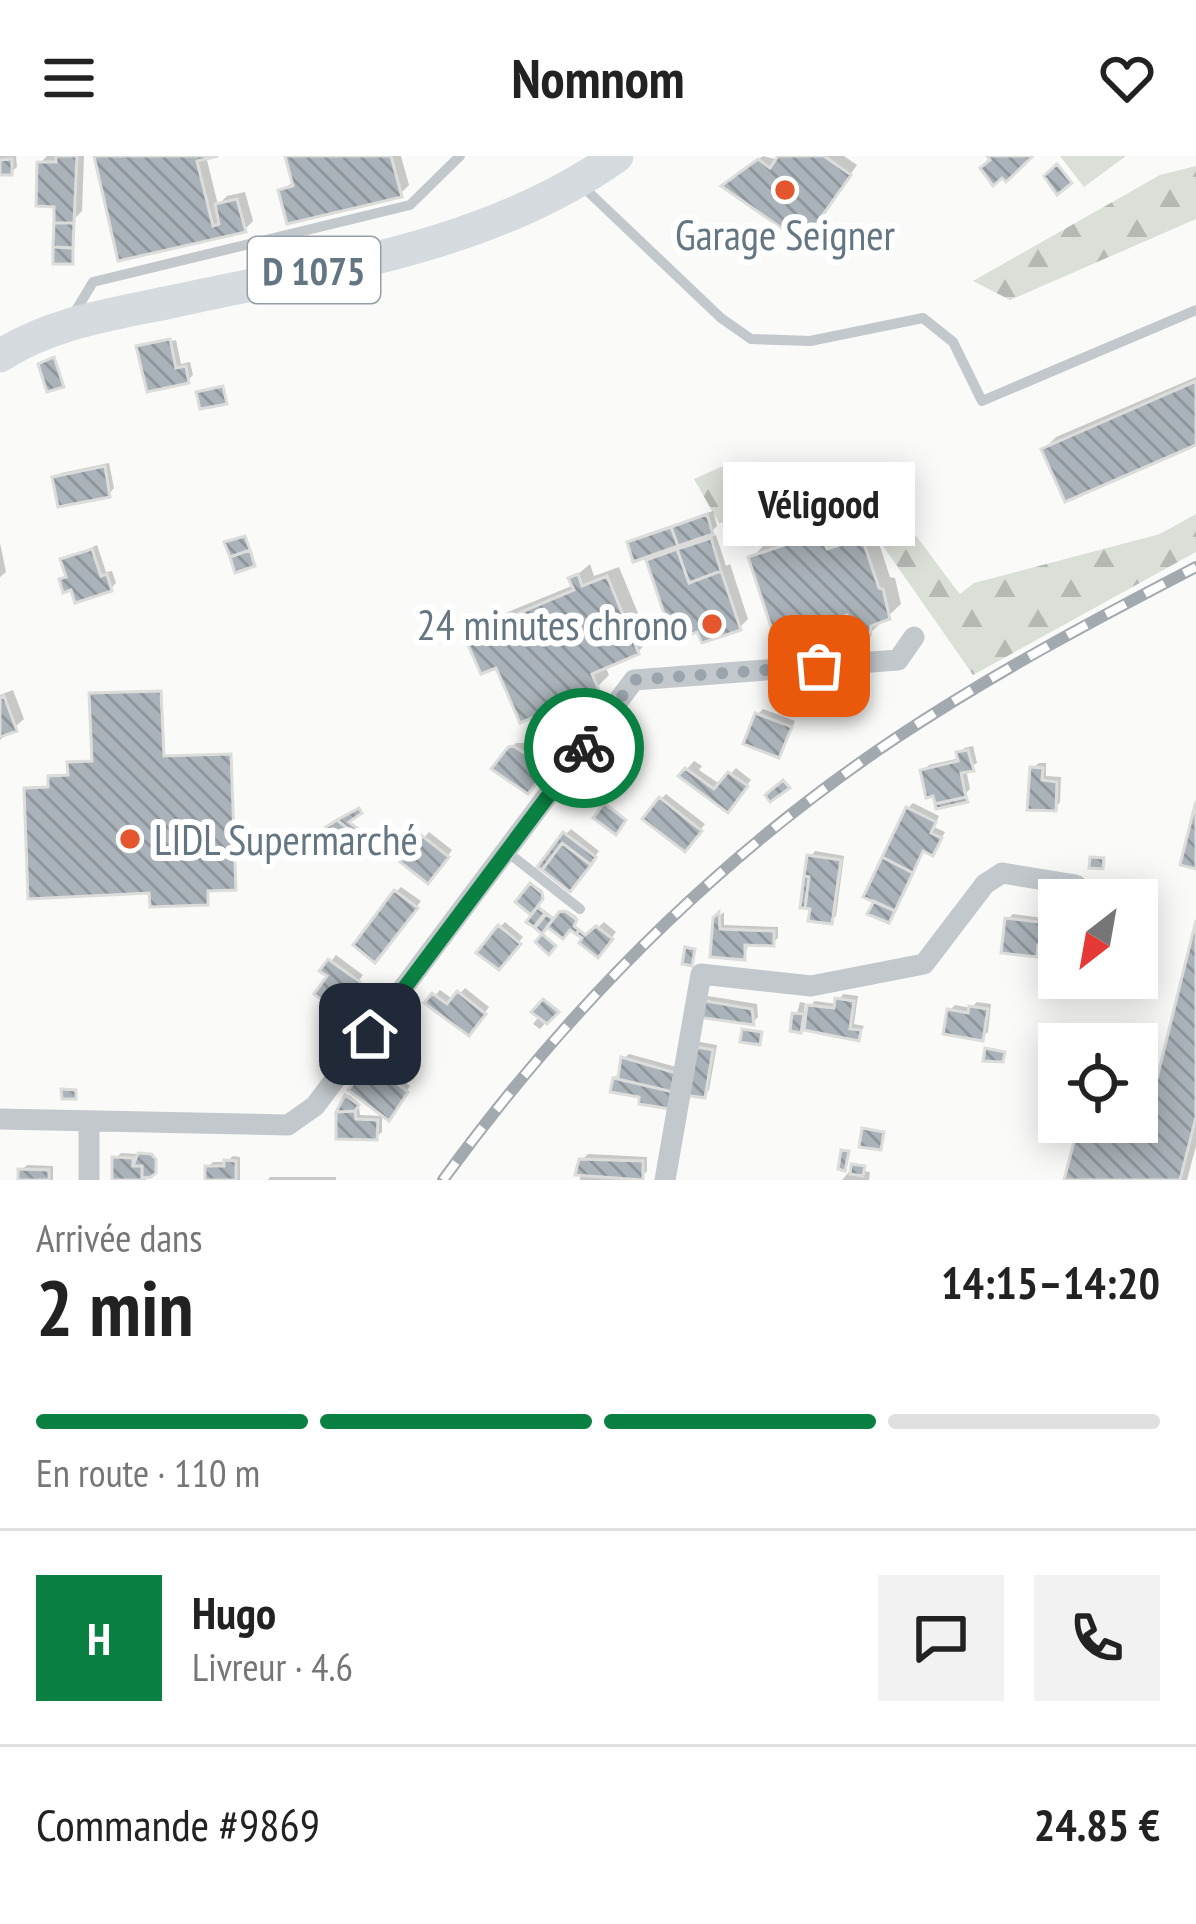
<!DOCTYPE html>
<html lang="fr">
<head>
<meta charset="utf-8">
<style>
  :root { --surface:#fff; --page:#f2f2f2; --text:#222; --muted:#767676; --line:#e0e0e0; --accent:#0b8043 }
  body { margin:0; font-family:"PT Sans Narrow",sans-serif; background:var(--page); color:var(--text); height:100vh; display:flex; flex-direction:column; font-size:45px; white-space:nowrap }
  * { box-sizing:border-box; margin:0 }
  p { font-size:39px; color:var(--muted) }
  .icon { flex:none; width:66px; height:66px; fill:none; stroke:currentColor; stroke-width:2; stroke-linecap:round; stroke-linejoin:round }
  .map { position:relative; height:1024px; overflow:hidden }
  .sheet { display:flex; flex-direction:column; background:var(--surface); flex:1 }
  .sheet>* { flex:none }
  .needle { width:78px; rotate:211deg }
  .buttons { position:absolute; left:1038px; top:723px; display:grid; gap:24px }
  .buttons a { display:grid; place-items:center; width:120px; height:120px; border-radius:0px; background:var(--surface); box-shadow:0 6px 30px #0003; font-size:60px }
  .pin { position:absolute; display:grid; place-items:center; width:102px; height:102px; color:#fff; margin:-51px; border-radius:24px; box-shadow:0 6px 18px #0006 }
  .courier { position:absolute; display:grid; place-items:center; width:120px; height:120px; margin:-60px; border:9px solid #0b8043; border-radius:50%; background:#fff; color:#222; box-shadow:0 3px 15px #0007 }
  .bubble { position:absolute; height:84px; border-radius:0px; background:var(--surface); box-shadow:0 6px 30px #0003; font-size:39px; font-weight:800; line-height:84px; text-align:center }
  .headline em { font-style:normal; font-weight:800 }
  .headline div { display:flex; flex-direction:column-reverse }
  .headline { display:flex; align-items:center; justify-content:space-between; height:204px; padding:0 36px }
  h1 { font-size:78px; font-weight:800; line-height:90px }
  .bar { display:grid; grid-template-columns:repeat(4,1fr); gap:18px 12px; align-content:center; height:144px; padding:0 36px }
  .bar i { height:15px; border-radius:9px; background:var(--line) }
  .bar .on { background:var(--accent) }
  .bar p { grid-column:span 4 }
  .line { display:flex; align-items:center; gap:30px; padding:0 36px; border-top:3px solid var(--line) }
  .line div { flex:1 }
  .round { display:grid; place-items:center; flex:none; width:126px; height:126px; border-radius:0px; background:var(--page) }
  header { display:flex; justify-content:space-between; align-items:center; height:156px; padding:0 36px; background:var(--surface); font-size:54px; font-weight:800 }
  .map>svg:first-child { display:block }
</style>
</head>
<body>
<header><svg class="icon" aria-label="menu" viewBox="0 0 24 24"><path d="M4 6h16M4 12h16M4 18h16"/></svg>Nomnom<svg class="icon" aria-label="heart" viewBox="0 0 24 24"><path d="M12 20l-8-8c-3-5 5-10 8-4 3-6 11-1 8 4z"/></svg></header>
<div class="map">
<svg width="1196" height="1024" viewBox="0 0 1196 1024">
  <defs>
    <pattern id="forest-firs" width="22" height="20" patternUnits="userSpaceOnUse" patternTransform="scale(3)"><rect width="22" height="20" fill="#dadfd7"/><path d="M5 1l3.5 6h-7zM16 11l3.5 6h-7z" fill="#b4b9b4"/></pattern>
    <pattern id="building-back-hatch" width="6" height="6" patternUnits="userSpaceOnUse" patternTransform="scale(3)"><rect width="6" height="6" fill="#aab3b9"/><path d="M-1 5l2 2M0 0l6 6M5-1l2 2" fill="none" stroke="#8e969c"/></pattern>
  </defs>
  <rect width="100%" height="100%" fill="#fafaf8"/>
  <path fill="#dadfd7" d="M1060 0H1126L1084 31Z"/>
  <path fill="url(#forest-firs)" d="M1196 10V63L1010 144 973 125 1160 19Z
    M730 307C787 310 851 318 896 358 920 380 939 413 960 438L974 427 1160 378 1196 358V396L973 519 874 377 843 358 719 367 694 323Z"/>
  <path fill="#0003" d="M0 0H16L17 11 11 16H0Z
    M47 0H84L82 55 75 62 71 105 57 48 40 7Z
    M98 0H206L218 49 227 40 245 36 253 65 244 74 120 102Z
    M288 0H401L409 29 400 38 281 35 295 25Z
    M763 0 779 4 782 0H844L857 9 811 74 733 21Z
    M176 184 181 208 190 206 193 219 188 224 142 192Z
    M1196 221V286L1044 293 1056 281Z
    M109 307 114 332 109 338 56 322 61 317Z
    M713 355 717 370 704 383 716 379 726 410 730 408 748 463 739 472 650 405 662 393 630 387 635 382Z
    M833 367 839 383 874 372 890 421 895 422 901 448 869 478 848 455 752 402 763 390Z
    M0 387 6 416 0 421Z
    M97 389 106 416 112 415 116 427 110 433 73 430 63 424 68 418 64 404Z
    M590 408 594 420 619 411 649 484 638 496 605 510 609 519 597 531 468 480 479 468 574 429 572 423Z
    M13 534 24 563 0 584V539Z
    M162 534 165 600 231 598 236 729 208 732 207 746 152 734 27 633 51 630 53 619H71L72 605 95 604 94 537Z
    M763 553 795 565 779 598 757 559Z
    M516 587H527L552 605 533 629 510 593Z
    M973 590 977 607 966 613 970 633 965 638 923 615 929 609 960 602 964 592Z
    M694 605 702 610 699 614 721 629 736 612 751 624 732 648 682 619Z
    M1039 607H1046V620L1061 621 1060 646 1055 652 1033 612Z
    M666 638 705 668 690 687 661 643Z
    M913 647 939 660 934 671 945 676 937 691 925 693 896 750 908 652Z
    M571 673 599 695 575 727 566 678Z
    M429 676 452 694 433 719 405 705Z
    M815 695 844 700 836 760 831 765 810 701Z
    M533 728 543 735 536 748 556 763 568 755 577 761 563 779 547 768 542 774 530 765 535 758 519 746Z
    M401 731 421 745 380 798 396 736Z
    M1137 750 1147 752 1143 773 1138 778Z
    M724 756V769L778 771V782L772 787 749 786 744 801 713 799 716 763Z
    M1013 758 1052 763 1049 781 1035 798 1008 763Z
    M505 766 523 781 498 810 500 771Z
    M604 766 616 776 603 793 583 786Z
    M1196 776V990L1187 1024H1067L1082 966H1137V938L1155 942Z
    M336 799 363 819 342 846 332 820 324 814Z
    M465 832 489 851 474 871 428 847 440 834 454 844Z
    M843 838 858 840 854 868 864 870 858 882 793 873 800 846 805 847 804 856 815 845 837 848Z
    M708 840 757 848 758 861 753 866 702 846Z
    M546 844 558 853 540 873 533 868 540 859 536 856Z
    M977 846 991 848 988 876 982 881 949 855 955 849 971 852Z
    M700 886 717 889 709 934 704 939 695 892Z
    M629 898 680 912 642 945 623 903Z
    M377 904 410 930 392 954 371 909Z
    M349 939 358 946 354 951H359L360 959 382 960V976L376 981 339 956Z
    M121 997 137 998V1003L143 997H153L157 1012 146 1017V1024H115V1003Z
    M588 998 647 1001V1015L639 1023 644 1024H580L582 1004Z
    M233 1000 240 1001V1024H208V1011L213 1006H227Z
    M856 1008 865 1009 864 1015 870 1016 869 1024H842Z
    M27 1009 53 1010V1024H21V1015Z
    M270 1021H336V1024H268Z"/>
  <path fill="url(#building-back-hatch)" stroke="#dcdcda" stroke-width="3" d="M56 0H77L74 67H54V51L36 50 37 6H56Z
    M94 0H218L197 5 213 70 219 68 215 48 237 43 246 76 118 105Z
    M285 0H391L402 41 287 68 278 34 293 30Z
    M778 0H824L851 19 803 87 721 30 758 3 770 12Z
    M987 0H1031L1032 1 1006 26 1002 22 993 30 980 12 990 4Z
    M12 3V19H0V4Z
    M1057 8 1072 27 1057 39 1044 20Z
    M54 67H74L73 92 53 91Z
    M53 91 73 92V108H53Z
    M170 183 176 212 186 210 189 227 147 236 136 190Z
    M54 201 64 231 47 236 38 208Z
    M1196 225V289L1065 346 1041 293Z
    M223 230 227 248 200 253 196 236Z
    M105 310 110 341 58 351 52 321Z
    M707 358 713 378 678 390 671 371Z
    M671 371 678 390 633 406 627 386Z
    M821 377 827 393 862 382 879 432 883 433 890 463 871 470 870 480 858 484 847 459 775 483 748 401Z
    M245 380 250 394 230 401 224 386Z
    M711 382 721 415 689 427 677 393Z
    M92 393 101 420 107 418 112 435 75 447 71 434 63 437 59 423 66 421 60 403Z
    M677 393 689 427 721 415 741 474 702 487 697 476 673 484 646 404Z
    M250 394 255 410 235 417 230 401Z
    M578 418 582 430 607 420 639 498 592 518 599 534 520 567 496 512 481 518 464 480 574 434 568 422Z
    M161 535 164 600 231 598 236 734 208 735V749L150 751 149 737 28 743 24 632 48 631V620L68 619 67 606 92 605 89 537Z
    M4 540 17 575 0 581V542Z
    M755 557 792 571 779 602 743 588Z
    M513 590 549 612 528 638 491 613 508 591Z
    M968 594 974 615 961 617 966 641 935 648 933 640 926 642 920 614 958 605 956 596Z
    M1030 611 1043 612 1042 624 1057 626 1056 655 1027 654Z
    M685 612 714 633 728 616 748 630 728 657 678 620Z
    M783 624 790 632 770 646 765 639Z
    M659 641 702 675 685 696 642 663Z
    M966 641 968 646 936 653 935 648Z
    M1196 645V713L1180 709Z
    M604 647 626 664 616 679 593 662Z
    M906 651 936 666 931 677 942 682 933 700 923 695 913 717 882 701Z
    M359 652 362 657 349 666 366 679 362 684 337 664Z
    M337 664 362 684 354 693 326 671Z
    M563 676 596 701 591 709 562 687 542 714 537 711Z
    M421 679 449 701 428 728 400 706Z
    M562 687 591 709 570 736 542 714Z
    M807 699 841 704 832 768 808 765 810 753 805 752 809 721 804 720Z
    M882 701 913 717 895 755 863 741Z
    M1090 701 1104 702 1103 713 1089 712Z
    M804 720 809 721 805 752H800Z
    M530 727 542 737 543 743 531 759 515 746Z
    M394 734 418 752 375 807 353 789Z
    M874 745 895 755 889 767 867 758Z
    M537 751 545 757 534 771 526 766Z
    M565 755 577 764 574 770 579 774 576 778 570 774 563 783 547 771 559 756Z
    M719 756 720 773 774 775V790L745 789V804L710 801 713 762Z
    M546 758 553 763 542 778 535 772Z
    M1005 762 1048 767 1045 790 1038 789 1037 801 1001 797Z
    M1196 764V961L1180 1024H1064L1079 966H1137V952L1149 955Z
    M498 769 521 788 499 814 476 797Z
    M596 770 613 783 598 802 579 787 582 782 576 778 579 774 585 779Z
    M542 778 556 790 549 799 535 786Z
    M685 791 695 793 692 810 682 808Z
    M328 803 360 826 337 855 314 838 327 820 319 815Z
    M457 835 486 858 469 880 424 847 432 837 447 848Z
    M835 842 854 845 850 873 861 874 859 885 804 874 807 849 834 852Z
    M543 843 559 856 547 868 531 856Z
    M700 844 752 853 754 869 697 861Z
    M969 850 988 853 983 885 943 878 947 853 968 857Z
    M792 857 804 858 801 877 790 875Z
    M742 873 762 876 760 889 740 886Z
    M692 890 713 894 705 942 684 939Z
    M985 892 1005 896 1003 906 983 905Z
    M621 901 676 917 673 936 613 922 618 921Z
    M369 907 408 936 389 965 348 934Z
    M613 922 673 936 670 953 639 948V941L610 936Z
    M61 933 76 934V943H62Z
    M345 939 359 949 355 955 336 956Z
    M355 955 356 963 378 964 377 984 336 983V956Z
    M862 972 884 976 881 994 859 991Z
    M841 994 849 995 845 1015 838 1013Z
    M138 997 151 998 156 1003V1017L151 1021 142 1022V1010H133Z
    M112 1001 133 1002V1010H142V1024H112Z
    M579 1003 643 1005V1024L575 1019Z
    M224 1004 236 1005V1024H205V1010H224Z
    M851 1008 865 1010 863 1020 850 1018Z
    M18 1013 49 1014V1024H18Z"/>
  <g fill="none" stroke-linecap="round" stroke-linejoin="round">
    <path stroke="#c3c8cc" stroke-width="10" d="M579 27 721 162 751 183 810 185 923 162 953 186 982 245 1196 154
      M72 161 93 126 410 49 460 0
      M507 696 580 753"/>
    <path stroke="#c3c8cc" stroke-width="21" d="M0 963 288 969 315 950 634 524 898 504 914 481
      M89 1024V965
      M665 1024 701 818 811 830 924 808 985 728 1002 717 1076 729"/>
    <path stroke="#d6dbdf" stroke-width="33" d="M0 200C52 166 115 158 175 145 326 112 488 92 617 0"/>
    <g stroke="#a2aab0" stroke-width="12">
      <path id="rail" d="M443 1024C568 852 719 700 896 582 992 518 1094 464 1196 411"/>
    </g>
    <use href="#rail" stroke="#fff" stroke-width="8" stroke-dasharray="22" stroke-linecap="butt"/>
  </g>
  <g fill="none" stroke-linecap="round" stroke-linejoin="round">
    <path stroke="#99a4ac" stroke-width="12" stroke-dasharray="0 21.6" d="M584 592 634 524 819 510"/>
    <path stroke="#0b8043" stroke-width="15" d="M370 878 584 592"/>
  </g>
  <g fill="#e4572e" stroke="#fff" stroke-width="4.5">
    <circle cx="785" cy="34" r="12"/>
    <circle cx="712" cy="468" r="12"/>
    <circle cx="130" cy="683" r="12"/>
  </g>
  <g text-anchor="middle" dominant-baseline="central" stroke-width="12" stroke-linejoin="round" paint-order="stroke">
    <rect fill="#fff" stroke="#939fa8" stroke-width="3" x="248" y="81" width="132" height="66" rx="9"/>
    <g font-size="39" font-weight="bold" fill="#657683">
      <text x="314" y="114">D 1075</text>
    </g>
    <g font-size="42" fill="#657683" stroke="#fff">
      <text x="785" y="78">Garage Seigner</text>
      <text x="688" y="468" text-anchor="end">24 minutes chrono</text>
      <text x="154" y="683" text-anchor="start">LIDL Supermarché</text>
    </g>
  </g>
</svg>
<div class="buttons">
<a><svg class="needle" viewBox="-14 -14 28 28"><path d="M0-13l5 13h-10z" fill="#e53935"/><path d="M0 13l5-13h-10z" fill="#767676"/></svg></a>
<a><svg class="icon" aria-label="locate" viewBox="0 0 24 24"><circle cx="12" cy="12" r="6"/><path d="M12 2v4M12 18v4M2 12h4M18 12h4"/></svg></a>
</div>
<div class="pin" style="left:819px;top:510px;background:#ea580c"><svg class="icon" aria-label="bag" viewBox="0 0 24 24"><path d="M5 8h14l-1 12H6zM9 8a3 3 0 0 1 6 0"/></svg></div>
<div class="pin" style="left:370px;top:878px;background:#1f2937"><svg class="icon" aria-label="home" viewBox="0 0 24 24"><path d="M3 11l9-7 9 7M6 9v11h12V9"/></svg></div>
<div class="courier" style="left:584px;top:592px"><svg class="icon" aria-label="bike" viewBox="0 0 24 24"><circle cx="6" cy="16" r="4"/><circle cx="18" cy="16" r="4"/><path d="M6 16l4-8h5l3 8M10 8l3 8H6M13 5h3"/></svg></div>
<div class="bubble" style="left:723px;top:306px;width:192px">Véligood</div>
</div>
<section class="sheet">
<div class="headline"><div><h1>2 min</h1><p>Arrivée dans</p></div><em>14:15–14:20</em></div>
<div class="bar"><i class="on"></i><i class="on"></i><i class="on"></i><i></i><p>En route · 110 m</p></div>
<div class="line" style="height:216px"><b class="round" style="background:var(--accent);color:#fff">H</b><div><b>Hugo</b><p>Livreur · 4.6</p></div><a class="round"><svg class="icon" aria-label="chat" viewBox="0 0 24 24"><path d="M4 5h16v11H9l-5 4z"/></svg></a><a class="round"><svg class="icon" aria-label="phone" viewBox="0 0 24 24"><path d="M5 4h4l2 5-3 2q2 4 5 5l2-3 5 2v4C11 20 4 13 5 4z"/></svg></a></div>
<div class="line" style="height:156px"><div>Commande #9869</div><b>24.85 €</b></div>
</section>
</body>
</html>
